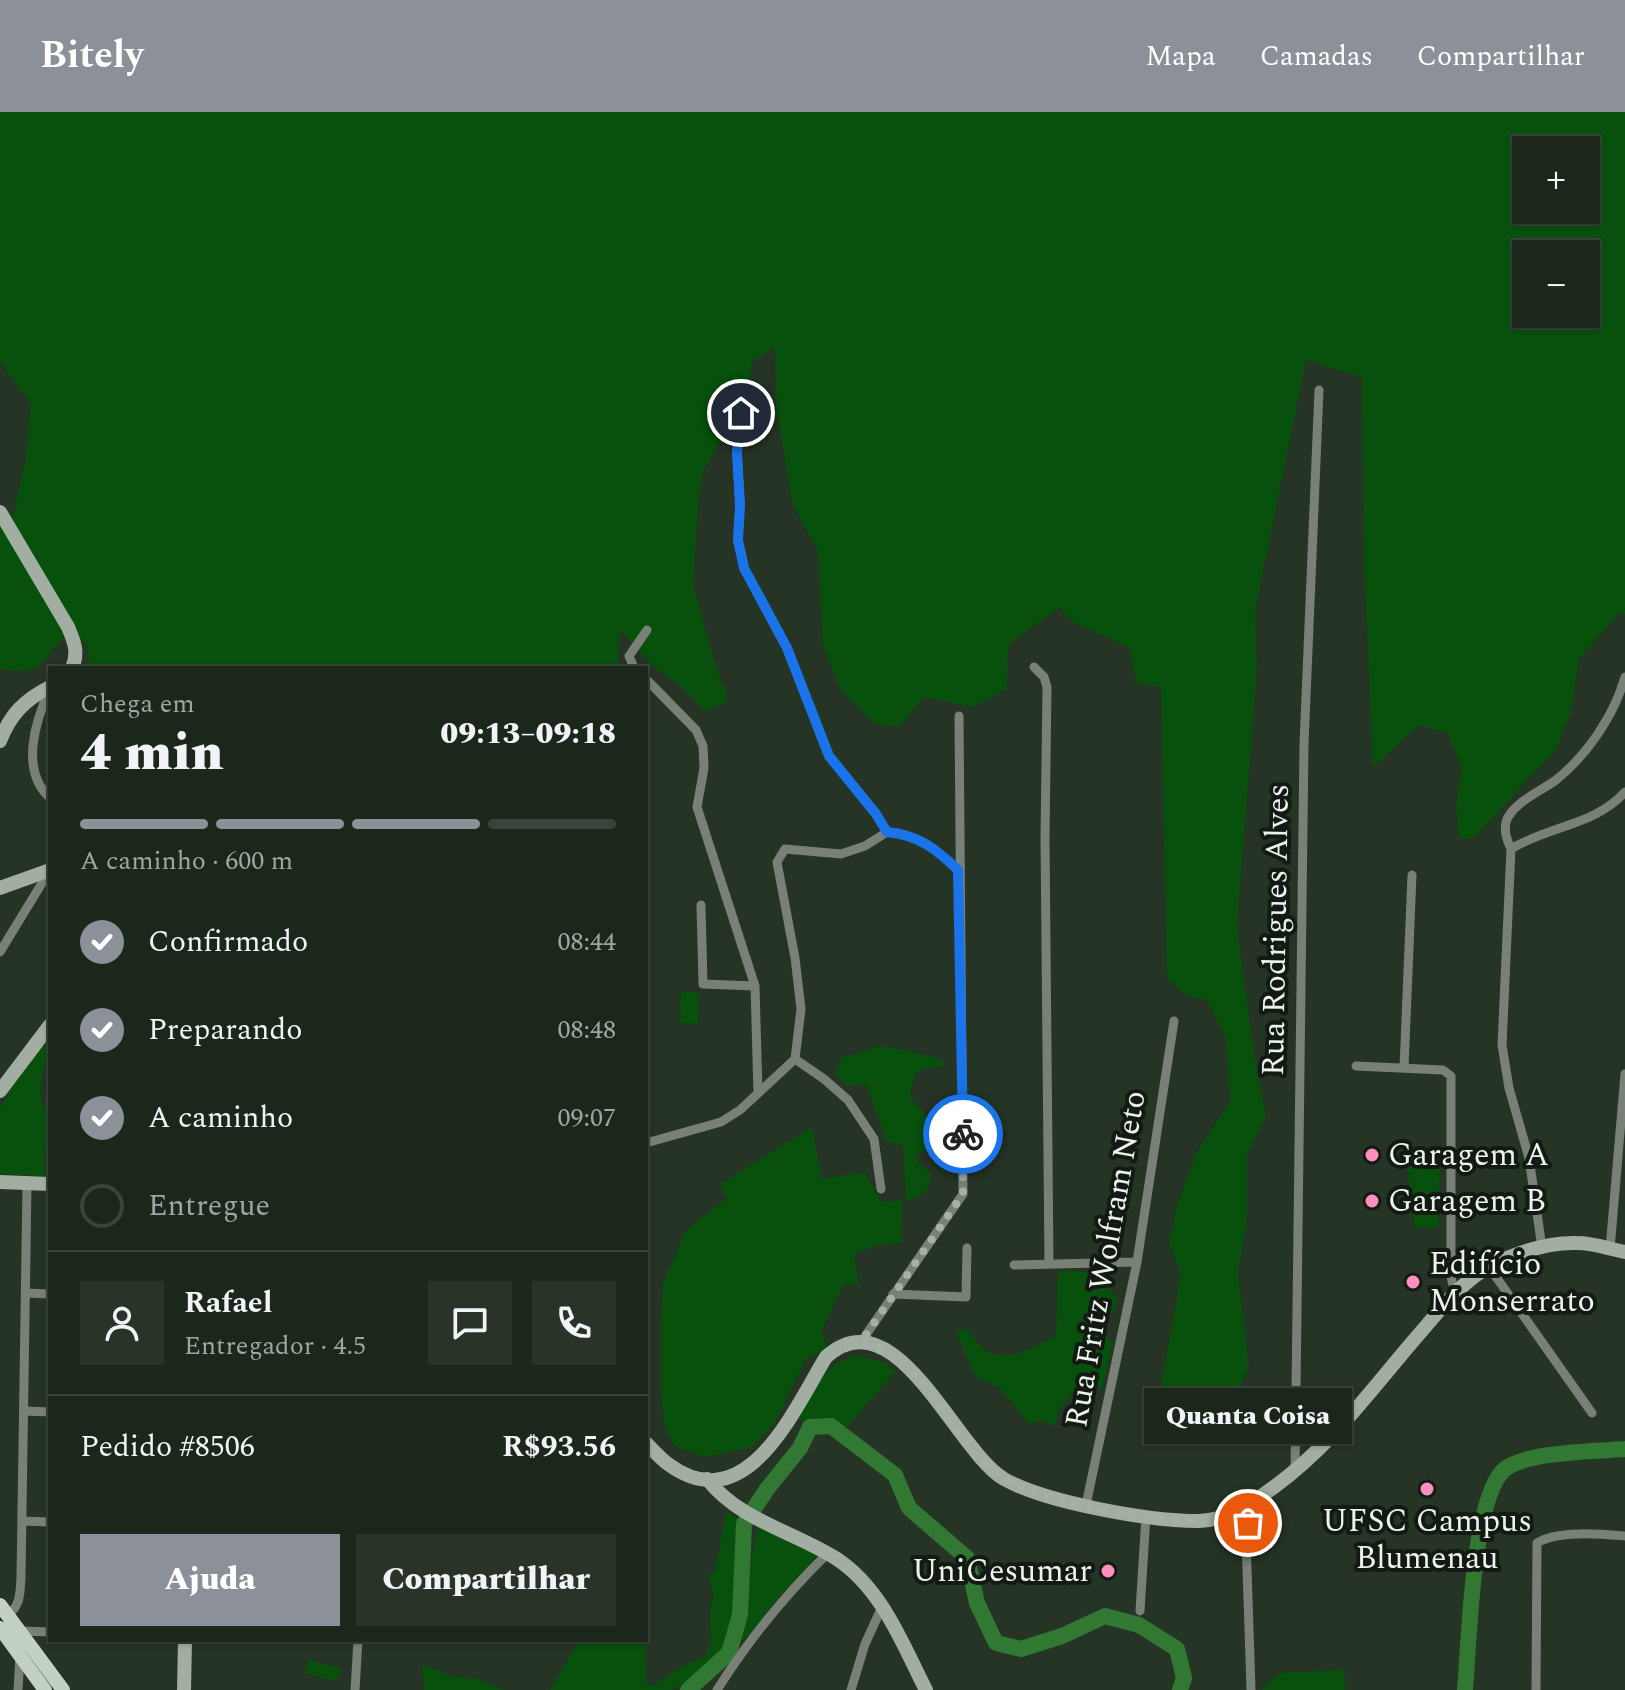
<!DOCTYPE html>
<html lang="pt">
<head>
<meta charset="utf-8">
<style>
  :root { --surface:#1c271b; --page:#293328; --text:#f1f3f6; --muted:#a0a5a3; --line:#3a443a; --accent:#8c9099 }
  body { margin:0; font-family:Spectral,serif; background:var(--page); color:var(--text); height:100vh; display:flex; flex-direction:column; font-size:30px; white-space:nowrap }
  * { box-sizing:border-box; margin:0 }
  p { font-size:26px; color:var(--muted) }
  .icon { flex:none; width:44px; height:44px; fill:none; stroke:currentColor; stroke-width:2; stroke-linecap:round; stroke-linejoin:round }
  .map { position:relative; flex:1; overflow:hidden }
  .details { position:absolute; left:48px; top:554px; width:600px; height:976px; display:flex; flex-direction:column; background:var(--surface); border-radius:0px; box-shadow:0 2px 6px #0004,0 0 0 2px var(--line) }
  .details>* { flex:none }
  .fabs { position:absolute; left:1512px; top:24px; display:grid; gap:16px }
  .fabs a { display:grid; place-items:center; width:88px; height:88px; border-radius:0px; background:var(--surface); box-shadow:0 2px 6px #0004,0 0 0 2px var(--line); font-size:40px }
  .pin { position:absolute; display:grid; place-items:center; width:68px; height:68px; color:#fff; margin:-34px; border:4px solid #fff; border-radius:50%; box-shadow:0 2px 8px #0007 }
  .courier { position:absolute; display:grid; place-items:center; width:80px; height:80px; margin:-40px; border:6px solid #1a73e8; border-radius:50%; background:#fff; color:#222; box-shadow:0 2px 10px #0007 }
  .bubble { position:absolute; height:56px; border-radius:0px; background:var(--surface); box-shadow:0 2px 6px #0004,0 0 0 2px var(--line); font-size:26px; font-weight:800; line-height:56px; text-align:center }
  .headline em { font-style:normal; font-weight:800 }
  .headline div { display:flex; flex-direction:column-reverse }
  .headline { display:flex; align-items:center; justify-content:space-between; height:136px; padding:0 32px }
  h1 { font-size:52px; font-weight:800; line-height:60px }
  .bar { display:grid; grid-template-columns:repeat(4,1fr); gap:12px 8px; align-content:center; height:96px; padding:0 32px }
  .bar i { height:10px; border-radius:6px; background:var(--line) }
  .bar .on { background:var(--accent) }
  .bar p { grid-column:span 4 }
  .line { display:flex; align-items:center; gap:20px; padding:0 32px; border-top:2px solid var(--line) }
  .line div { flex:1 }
  .round { display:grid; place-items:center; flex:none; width:84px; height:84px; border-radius:0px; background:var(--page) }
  ol { padding:0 32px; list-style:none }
  li { display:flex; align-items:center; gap:24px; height:88px }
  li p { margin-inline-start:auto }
  li .icon { padding:8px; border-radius:50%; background:var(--accent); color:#fff; stroke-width:4 }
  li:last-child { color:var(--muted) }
  li i { width:44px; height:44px; border:4px solid var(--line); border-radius:50% }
  .cta { display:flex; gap:16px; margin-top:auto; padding:16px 32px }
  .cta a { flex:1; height:92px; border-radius:0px; background:var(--accent); color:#fff; font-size:32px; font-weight:800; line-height:92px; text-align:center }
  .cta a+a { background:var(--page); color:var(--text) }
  header { display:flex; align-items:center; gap:48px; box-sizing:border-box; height:112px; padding:0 40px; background:var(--accent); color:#fff }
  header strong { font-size:38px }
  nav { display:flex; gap:44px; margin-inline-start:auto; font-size:28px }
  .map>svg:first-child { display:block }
</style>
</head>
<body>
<header>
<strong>Bitely</strong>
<nav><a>Mapa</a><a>Camadas</a><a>Compartilhar</a></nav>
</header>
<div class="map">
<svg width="1625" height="1578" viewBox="0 0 1625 1578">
  <rect width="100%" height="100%" fill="#253424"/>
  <path fill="#07510d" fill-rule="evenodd" d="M0 0H1625V504L1621 499 1579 547 1570 603 1556 637 1474 726 1459 727 1456 692 1462 657 1448 621 1419 613 1373 655 1364 449 1362 265 1306 248 1255 499 1257 557 1237 814 1253 936 1266 1004 1247 1043V1105L1238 1163 1249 1255 1238 1280 1223 1286 1208 1310 1184 1320 1163 1312 1162 1270 1181 1161 1169 1132 1178 1091 1197 1040 1230 990 1226 926 1206 887 1187 884 1167 867 1161 575 1136 571 1130 536 1073 510 1059 495 1008 533 1007 577 974 595 924 585 899 615 874 611 841 578 823 533 818 439 793 393 776 297 775 235 752 250 744 315 716 335 704 358 699 380 693 473 716 555 728 589 706 599 680 573 654 555 620 518 618 556H89L87 532 66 521C43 549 40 566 0 556V412L14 400 26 345 31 292 0 250ZM1526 38H1586V98H1526ZM1526 142H1586V202H1526Z
    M681 880H699L698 912 680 911Z
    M50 926C50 949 28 982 50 1001V1034L45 1035V1064L0 1062V997L13 973Z
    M881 934C903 937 922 942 943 948L945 954C917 958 915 954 910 985L943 1023 930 1036 917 1043V1050L930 1060C933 1080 919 1087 902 1089L901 1131 879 1133 854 1142 859 1173 844 1171 821 1220 827 1236 806 1247 774 1312 752 1335 706 1345 674 1334 664 1311 661 1277V1207L663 1173 684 1122 691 1114 728 1086 720 1072 812 1015 822 1067 865 1060 881 1090 906 1087 903 1033 887 1030 866 972 846 974 836 961 841 946Z
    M1407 1053H1440L1438 1116H1415Z
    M1074 1159 1096 1161 1118 1187 1113 1201 1090 1200 1087 1220 1101 1222 1113 1230 1102 1278 1080 1271 1058 1300 1054 1314 1042 1308 1029 1312 1000 1276 976 1265 956 1220 965 1216C972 1223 980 1235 988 1240 1009 1251 1038 1234 1056 1223L1058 1160Z
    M859 1244 885 1251 896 1259 846 1316 826 1308 808 1312 798 1308C812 1281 825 1247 859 1244Z
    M726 1400 742 1408 735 1494 728 1537 709 1554 672 1578H550L580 1528 645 1531 646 1572 654 1573 678 1557 705 1544 711 1532 710 1496 714 1483 708 1463 715 1459Z
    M758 1415 817 1443C805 1459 793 1471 779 1485 764 1501 756 1520 737 1532L748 1490V1467Z
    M309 1547 341 1557 337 1570 305 1561Z
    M422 1552 454 1565 478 1567 504 1578H424Z
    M1345 1558V1578H1262L1279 1561Z"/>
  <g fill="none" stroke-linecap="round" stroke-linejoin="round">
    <path stroke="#317832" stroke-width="16" d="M688 1578 729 1541 740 1503 744 1412 767 1377 800 1336 810 1315 831 1314 895 1363 909 1396 967 1446 977 1491 996 1531 1021 1537 1062 1524 1105 1504 1139 1513 1177 1537 1184 1566 1180 1578
      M1465 1578C1469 1533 1472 1384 1505 1357 1526 1340 1597 1339 1625 1337"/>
    <path stroke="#788078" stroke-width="9" d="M741 301 737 341 740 393 738 428 744 456 787 536 829 644 876 702 887 720
      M1034 555 1044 565 1047 575 1045 725 1049 1152
      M634 556 629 544 647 518
      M646 567 696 618 703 634 704 656 697 695 755 874 758 981
      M50 577C36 607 19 658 50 686
      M887 720C919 723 936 737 958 758
      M1511 737C1507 728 1503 718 1507 707 1516 689 1541 679 1556 668 1587 643 1614 604 1625 565
      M701 793 703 872 755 874
      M0 840 50 758
      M795 947 824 967 848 988 874 1027 881 1077
      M1356 954 1443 958 1451 964V1165L1455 1181
      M1404 956 1412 763
      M646 1031 721 1010 740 998 795 947 801 897 795 846 777 750 785 737 841 742 865 734 887 720
      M1542 1136 1529 1046 1509 976 1502 933 1511 737C1550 713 1594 714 1625 680
      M1610 1137 1625 962
      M1014 1153 1137 1150
      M1489 1155 1592 1301
      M26 1181 50 1182
      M893 1182 966 1185 967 1136
      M861 1230 963 1082 959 604
      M24 1299 50 1300
      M1295 1359 1304 632 1319 278
      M1086 1393 1137 1150 1174 909
      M1245 1396 1251 1578
      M22 1409 50 1410
      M1140 1499 1146 1403
      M8 1503C21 1493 20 1480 21 1465L27 1072
      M21 1519 50 1520
      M18 1578 20 1543
      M355 1578 358 1528
      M717 1578C748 1529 786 1482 827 1442
      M851 1578 865 1532 882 1495
      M1536 1578 1537 1431C1557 1418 1601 1422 1625 1424"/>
    <path stroke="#a2aea1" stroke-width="14" d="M0 400 68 515C74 529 79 541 72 556
      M0 629C10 603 24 588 50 575
      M0 776 50 758
      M0 979 50 913
      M0 1070 50 1072
      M646 1331C653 1338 660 1346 668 1352 747 1410 794 1297 826 1245 896 1182 955 1338 1004 1367 1047 1391 1149 1409 1199 1409 1229 1408 1251 1392 1274 1375 1333 1332 1373 1275 1420 1221 1436 1203 1451 1182 1470 1168 1496 1146 1543 1130 1577 1131 1593 1131 1610 1137 1625 1140
      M707 1367C740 1409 793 1419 837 1447 882 1477 902 1531 926 1578
      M184 1578 185 1528"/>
    <path stroke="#c2d1c1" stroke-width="14" d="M0 1493 63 1578
      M0 1516 45 1578"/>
  </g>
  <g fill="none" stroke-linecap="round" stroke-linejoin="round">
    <path stroke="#a5b1a5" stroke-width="8" stroke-dasharray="0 14.4" d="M963 1022V1082L861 1230C925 1244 941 1311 983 1351 1024 1391 1143 1408 1198 1408 1214 1409 1231 1403 1245 1396L1248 1411"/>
    <path stroke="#1a73e8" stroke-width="10" d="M741 301 737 341 740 393 738 428 744 456 787 536 829 644 876 702 887 720C919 723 936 737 958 758L963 1022"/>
  </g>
  <g fill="#fd8ebe" stroke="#131913" stroke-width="3">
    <circle cx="1372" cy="1043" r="8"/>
    <circle cx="1372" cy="1089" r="8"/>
    <circle cx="1413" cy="1170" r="8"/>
    <circle cx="1427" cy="1377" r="8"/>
    <circle cx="1108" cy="1459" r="8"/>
  </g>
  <g text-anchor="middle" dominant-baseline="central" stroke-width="8" stroke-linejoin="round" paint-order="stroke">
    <g font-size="32" fill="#eaf4ea" stroke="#131913">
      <text transform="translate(1276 818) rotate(-89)">Rua Rodrigues Alves</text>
      <text transform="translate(1106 1147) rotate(-80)">Rua Fritz Wolfram Neto</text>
    </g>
    <g font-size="32" fill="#eaf4ea" stroke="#131913" text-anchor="start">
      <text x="1388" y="1043">Garagem A</text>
      <text x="1388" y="1089">Garagem B</text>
      <text x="1429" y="1152">Edifício<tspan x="1429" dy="37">Monserrato</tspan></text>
      <text x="1427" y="1409" text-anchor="middle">UFSC Campus<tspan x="1427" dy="37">Blumenau</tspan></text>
      <text x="1092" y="1459" text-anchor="end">UniCesumar</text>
    </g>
  </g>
</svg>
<div class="fabs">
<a>+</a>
<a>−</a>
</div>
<div class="pin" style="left:1248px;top:1411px;background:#ea580c"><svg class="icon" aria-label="bag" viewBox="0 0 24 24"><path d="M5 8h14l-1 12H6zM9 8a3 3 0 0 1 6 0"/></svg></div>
<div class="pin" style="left:741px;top:301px;background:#1f2937"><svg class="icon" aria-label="home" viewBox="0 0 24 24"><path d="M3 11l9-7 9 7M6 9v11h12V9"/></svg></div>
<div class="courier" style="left:963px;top:1022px"><svg class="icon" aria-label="bike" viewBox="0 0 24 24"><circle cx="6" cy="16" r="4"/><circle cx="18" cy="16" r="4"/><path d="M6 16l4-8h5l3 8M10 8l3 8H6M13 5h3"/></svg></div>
<div class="bubble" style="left:1144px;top:1276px;width:208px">Quanta Coisa</div>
<section class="details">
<div class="headline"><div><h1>4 min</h1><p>Chega em</p></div><em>09:13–09:18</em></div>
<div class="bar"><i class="on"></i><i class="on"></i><i class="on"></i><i></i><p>A caminho · 600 m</p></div>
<ol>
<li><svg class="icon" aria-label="check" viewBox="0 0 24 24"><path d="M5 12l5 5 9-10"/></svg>Confirmado<p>08:44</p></li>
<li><svg class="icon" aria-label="check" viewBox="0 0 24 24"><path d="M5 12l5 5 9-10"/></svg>Preparando<p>08:48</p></li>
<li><svg class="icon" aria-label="check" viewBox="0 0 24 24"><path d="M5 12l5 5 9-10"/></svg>A caminho<p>09:07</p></li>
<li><i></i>Entregue</li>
</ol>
<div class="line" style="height:144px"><a class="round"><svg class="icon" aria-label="person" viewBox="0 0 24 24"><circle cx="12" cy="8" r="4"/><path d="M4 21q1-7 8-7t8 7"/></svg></a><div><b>Rafael</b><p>Entregador · 4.5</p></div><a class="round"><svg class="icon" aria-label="chat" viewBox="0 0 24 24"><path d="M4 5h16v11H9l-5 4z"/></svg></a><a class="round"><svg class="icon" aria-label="phone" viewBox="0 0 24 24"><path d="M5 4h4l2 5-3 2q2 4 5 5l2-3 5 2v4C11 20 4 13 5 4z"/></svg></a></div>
<div class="line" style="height:104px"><div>Pedido #8506</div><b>R$93.56</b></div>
<div class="cta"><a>Ajuda</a><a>Compartilhar</a></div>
</section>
</div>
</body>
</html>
